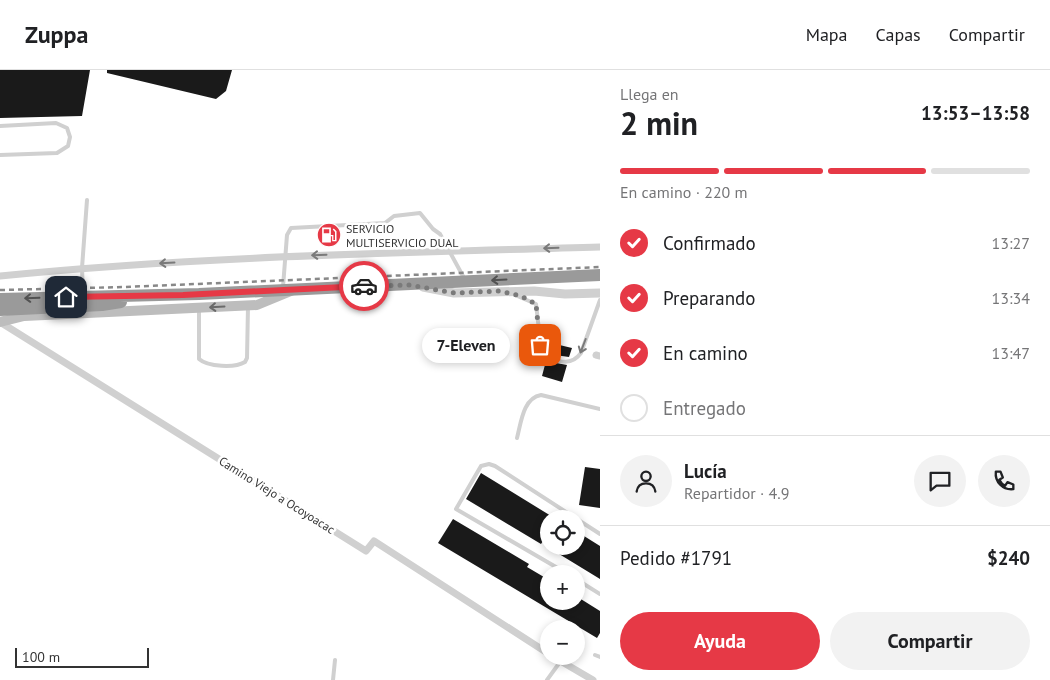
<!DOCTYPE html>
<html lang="es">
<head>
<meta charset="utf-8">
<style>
  :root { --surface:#fff; --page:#f2f2f2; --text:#202124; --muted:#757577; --line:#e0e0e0; --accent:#e63946 }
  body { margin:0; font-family:"PT Sans",sans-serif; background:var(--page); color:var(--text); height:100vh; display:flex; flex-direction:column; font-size:19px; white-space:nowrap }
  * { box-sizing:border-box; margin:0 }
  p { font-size:16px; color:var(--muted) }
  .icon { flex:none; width:28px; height:28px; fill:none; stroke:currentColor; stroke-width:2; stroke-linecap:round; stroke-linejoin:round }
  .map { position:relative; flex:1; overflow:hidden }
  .drawer { display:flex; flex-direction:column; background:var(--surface); width:450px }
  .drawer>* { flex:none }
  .tools { position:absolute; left:540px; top:440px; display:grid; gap:10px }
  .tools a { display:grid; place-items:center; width:45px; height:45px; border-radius:50%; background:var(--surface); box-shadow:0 2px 8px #0003; font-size:25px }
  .scale { position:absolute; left:15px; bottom:12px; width:134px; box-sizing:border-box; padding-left:5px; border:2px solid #333; border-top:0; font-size:14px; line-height:18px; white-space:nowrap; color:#333; -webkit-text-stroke:4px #fff; paint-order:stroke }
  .pin { position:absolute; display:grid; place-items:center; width:42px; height:42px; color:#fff; margin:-21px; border-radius:10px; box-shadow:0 2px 8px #0006 }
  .courier { position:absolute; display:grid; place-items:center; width:50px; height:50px; margin:-25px; border:4px solid #e63946; border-radius:50%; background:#fff; color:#222; box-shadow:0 1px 6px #0007 }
  .bubble { position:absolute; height:35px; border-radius:18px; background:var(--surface); box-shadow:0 2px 8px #0003; font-size:16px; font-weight:800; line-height:35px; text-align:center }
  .overview em { font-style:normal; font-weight:800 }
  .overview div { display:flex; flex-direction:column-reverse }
  .overview { display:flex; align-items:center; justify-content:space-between; height:85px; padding:0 20px }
  h1 { font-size:32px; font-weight:800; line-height:38px }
  .bar { display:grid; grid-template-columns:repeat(4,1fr); gap:8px 5px; align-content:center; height:60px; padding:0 20px }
  .bar i { height:6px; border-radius:4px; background:var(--line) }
  .bar .on { background:var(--accent) }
  .bar p { grid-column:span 4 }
  .line { display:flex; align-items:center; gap:12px; padding:0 20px; border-top:1px solid var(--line) }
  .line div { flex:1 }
  .round { display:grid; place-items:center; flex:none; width:52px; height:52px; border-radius:26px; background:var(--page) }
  ol { padding:0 20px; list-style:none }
  li { display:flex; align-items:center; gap:15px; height:55px }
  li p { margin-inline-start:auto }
  li .icon { padding:5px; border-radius:50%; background:var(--accent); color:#fff; stroke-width:4 }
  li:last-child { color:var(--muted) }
  li i { width:28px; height:28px; border:2px solid var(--line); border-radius:50% }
  .button { display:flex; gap:10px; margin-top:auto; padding:10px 20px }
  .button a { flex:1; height:58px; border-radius:30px; background:var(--accent); color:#fff; font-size:20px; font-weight:800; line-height:58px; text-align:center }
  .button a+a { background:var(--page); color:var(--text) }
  header { display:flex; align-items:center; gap:30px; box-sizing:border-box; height:70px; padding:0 25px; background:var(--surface); border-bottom:1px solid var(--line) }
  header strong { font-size:24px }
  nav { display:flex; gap:28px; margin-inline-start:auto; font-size:18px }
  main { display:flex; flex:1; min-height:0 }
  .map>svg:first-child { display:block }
</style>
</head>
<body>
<header>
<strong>Zuppa</strong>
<nav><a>Mapa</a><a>Capas</a><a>Compartir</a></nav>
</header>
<main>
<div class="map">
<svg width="600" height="610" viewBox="0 0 600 610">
  <rect width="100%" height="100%" fill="#fff"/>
  <path fill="#1a1a1a" d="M0 0H90L82 46 0 48Z
    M107 0H232L226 21 216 29 107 3Z
    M551 273 572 278 569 287 548 284Z
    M546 291 567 295 562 312 542 306Z
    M585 397 600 399V438L579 435Z
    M481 403 556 449H549V462L541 474 466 429Z
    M453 449 529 494 527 497 549 510V531H576V526L600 541V563L597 568 438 473Z
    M576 461 600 476V509L546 476H576Z"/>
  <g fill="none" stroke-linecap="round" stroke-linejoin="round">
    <path stroke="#d0d0d0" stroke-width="4" d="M0 56 56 53 67 58 70 67 68 76 57 83 0 85
      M283 217 287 165 291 158 385 153 394 146 420 143 433 159 440 164 464 208
      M83 224 82 198 87 130
      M515 225 536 234 542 286C556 290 570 298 581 283L600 230
      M199 238V289C208 297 235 298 245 292L247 288 248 236
      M517 368C521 353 523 328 541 325L600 339
      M568 504 456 439 481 396 489 394 495 396 600 464
      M576 509 600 524
      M595 585 600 587
      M333 610 335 590
      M547 610 560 592"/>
    <path stroke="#d0d0d0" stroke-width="7" d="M0 206C199 186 400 183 600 177
      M0 252 366 481 374 471 549 584
      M596 285 600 286
      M552 586 593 610"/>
    <path stroke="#d0d0d0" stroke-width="9" d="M423 217 454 223 534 221 565 224 600 223"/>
    <path stroke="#bdbdbd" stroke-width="10" d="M0 252 24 246 257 235 291 221"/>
    <path stroke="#9a9a9a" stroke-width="12" d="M0 229 199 224 600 205
      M0 240 102 235 121 232"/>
    <path stroke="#888" stroke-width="2.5" stroke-dasharray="5 4" stroke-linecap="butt" d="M0 220 125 217 600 197"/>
  </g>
  <defs><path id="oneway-shaft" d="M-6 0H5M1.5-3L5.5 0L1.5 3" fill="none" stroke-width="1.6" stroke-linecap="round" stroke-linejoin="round" transform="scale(1.25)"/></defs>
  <g stroke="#7a7a7a">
    <use href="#oneway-shaft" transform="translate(551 178) rotate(178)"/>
    <use href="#oneway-shaft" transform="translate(319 185) rotate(178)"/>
    <use href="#oneway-shaft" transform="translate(167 193) rotate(177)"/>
    <use href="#oneway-shaft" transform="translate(583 276) rotate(111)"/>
  </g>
  <g stroke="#525252">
    <use href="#oneway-shaft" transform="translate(499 210) rotate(177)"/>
    <use href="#oneway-shaft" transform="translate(32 228) rotate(178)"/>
  </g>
  <use stroke="#6a6a6a" href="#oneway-shaft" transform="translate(217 237) rotate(177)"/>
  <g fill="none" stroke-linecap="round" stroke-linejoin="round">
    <path stroke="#7a7a7a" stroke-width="5" stroke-dasharray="0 9" d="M364 216 410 215 454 223 500 221 521 226 536 234 540 275"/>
    <path stroke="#e63946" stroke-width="6" d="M66 227 183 225 364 216"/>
  </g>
  <defs>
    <g id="fuel-disc" transform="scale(1.25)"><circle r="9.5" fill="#e63946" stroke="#fff"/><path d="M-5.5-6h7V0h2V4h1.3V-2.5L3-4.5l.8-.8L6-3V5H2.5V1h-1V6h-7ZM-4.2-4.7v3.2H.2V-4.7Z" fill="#fff"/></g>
  </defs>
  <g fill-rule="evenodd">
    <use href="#fuel-disc" x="329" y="165"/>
  </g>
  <g text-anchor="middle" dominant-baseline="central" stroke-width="5" stroke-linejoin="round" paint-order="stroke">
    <g font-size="12" fill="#333" stroke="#fff" text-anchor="start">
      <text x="346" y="158">SERVICIO<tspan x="346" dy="14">MULTISERVICIO DUAL</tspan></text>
    </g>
    <g font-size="12" fill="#333" stroke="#fff">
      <text transform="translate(277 425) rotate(32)">Camino Viejo a Ocoyoacac</text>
    </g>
  </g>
</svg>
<div class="tools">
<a><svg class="icon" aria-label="locate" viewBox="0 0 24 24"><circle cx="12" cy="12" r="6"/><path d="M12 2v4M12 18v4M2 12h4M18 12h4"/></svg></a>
<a>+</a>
<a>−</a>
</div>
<div class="scale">100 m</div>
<div class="pin" style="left:540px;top:275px;background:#ea580c"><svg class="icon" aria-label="bag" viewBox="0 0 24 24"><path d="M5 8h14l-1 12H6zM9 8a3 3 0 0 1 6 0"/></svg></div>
<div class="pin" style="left:66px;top:227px;background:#1f2937"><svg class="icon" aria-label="home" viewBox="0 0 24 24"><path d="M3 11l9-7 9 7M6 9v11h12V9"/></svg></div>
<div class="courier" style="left:364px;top:216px"><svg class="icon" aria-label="car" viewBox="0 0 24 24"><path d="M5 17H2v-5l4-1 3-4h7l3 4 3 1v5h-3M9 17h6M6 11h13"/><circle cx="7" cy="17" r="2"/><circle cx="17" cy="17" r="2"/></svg></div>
<div class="bubble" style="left:422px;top:258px;width:88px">7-Eleven</div>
</div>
<section class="drawer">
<div class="overview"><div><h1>2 min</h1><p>Llega en</p></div><em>13:53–13:58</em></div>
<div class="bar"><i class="on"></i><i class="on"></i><i class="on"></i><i></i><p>En camino · 220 m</p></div>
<ol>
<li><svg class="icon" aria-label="check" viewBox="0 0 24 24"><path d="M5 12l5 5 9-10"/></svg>Confirmado<p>13:27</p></li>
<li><svg class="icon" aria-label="check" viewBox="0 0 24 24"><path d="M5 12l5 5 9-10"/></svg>Preparando<p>13:34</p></li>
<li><svg class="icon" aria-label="check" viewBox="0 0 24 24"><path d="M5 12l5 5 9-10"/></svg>En camino<p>13:47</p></li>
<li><i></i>Entregado</li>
</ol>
<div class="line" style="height:90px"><a class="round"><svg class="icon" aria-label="person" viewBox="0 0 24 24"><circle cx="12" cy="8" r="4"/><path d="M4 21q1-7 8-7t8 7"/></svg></a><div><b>Lucía</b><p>Repartidor · 4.9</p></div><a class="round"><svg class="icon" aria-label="chat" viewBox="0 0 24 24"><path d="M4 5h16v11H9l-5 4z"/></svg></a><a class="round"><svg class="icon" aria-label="phone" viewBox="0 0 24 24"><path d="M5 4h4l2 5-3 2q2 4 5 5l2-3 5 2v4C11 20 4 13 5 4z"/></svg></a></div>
<div class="line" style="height:65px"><div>Pedido #1791</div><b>$240</b></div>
<div class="button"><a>Ayuda</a><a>Compartir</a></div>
</section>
</main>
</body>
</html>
